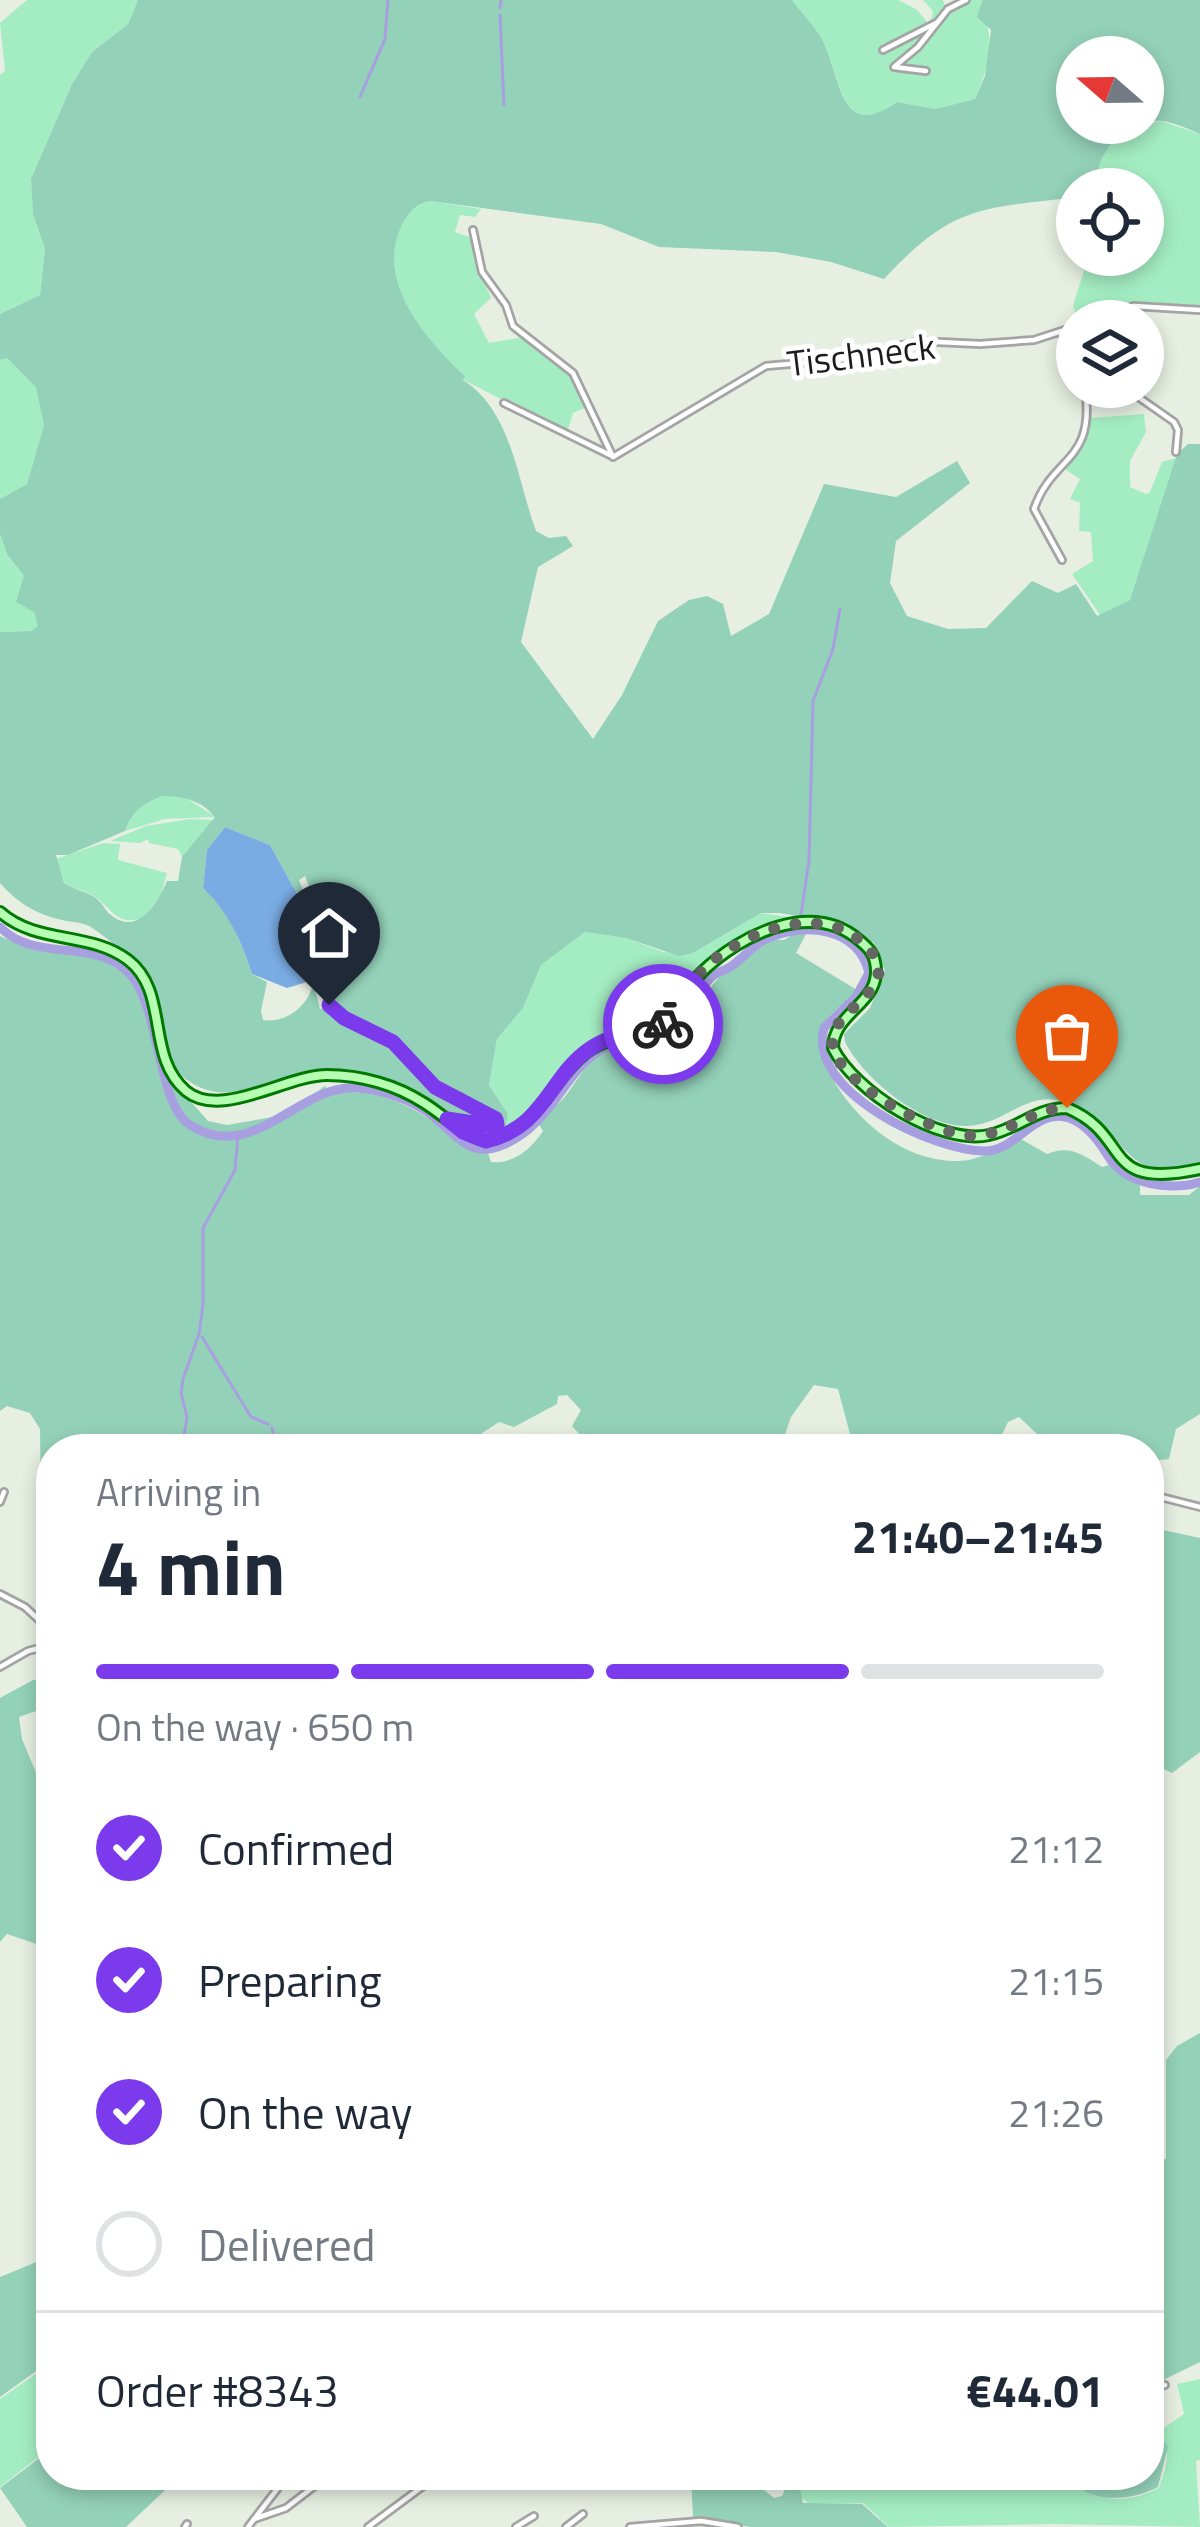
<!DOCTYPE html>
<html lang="en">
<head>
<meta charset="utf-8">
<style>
  :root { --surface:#fff; --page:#f2f2f3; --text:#1f2937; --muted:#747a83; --line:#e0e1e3; --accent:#7c3aed }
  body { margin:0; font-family:"Titillium Web",sans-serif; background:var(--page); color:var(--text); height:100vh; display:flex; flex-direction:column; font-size:45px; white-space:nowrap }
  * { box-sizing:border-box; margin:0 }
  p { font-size:39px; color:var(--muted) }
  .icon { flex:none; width:66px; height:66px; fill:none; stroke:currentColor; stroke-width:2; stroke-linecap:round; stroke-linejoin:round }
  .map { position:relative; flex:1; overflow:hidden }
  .sheet { position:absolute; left:36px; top:1434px; width:1128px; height:1056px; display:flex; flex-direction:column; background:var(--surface); border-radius:48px; box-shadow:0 6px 18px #0003 }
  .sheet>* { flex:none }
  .needle { width:78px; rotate:290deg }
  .buttons { position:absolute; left:1056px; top:36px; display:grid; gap:24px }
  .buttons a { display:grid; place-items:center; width:108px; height:108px; border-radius:50%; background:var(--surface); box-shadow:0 6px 18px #0003; font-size:60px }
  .pin { position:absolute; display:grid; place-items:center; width:102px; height:102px; color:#fff; margin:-123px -51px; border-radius:50% 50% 50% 0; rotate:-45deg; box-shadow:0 0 12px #0007 }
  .pin .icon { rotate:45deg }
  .courier { position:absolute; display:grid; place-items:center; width:120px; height:120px; margin:-60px; border:9px solid #7c3aed; border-radius:50%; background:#fff; color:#222; box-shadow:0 3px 15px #0007 }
  .overview em { font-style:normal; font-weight:700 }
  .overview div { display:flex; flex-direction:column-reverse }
  .overview { display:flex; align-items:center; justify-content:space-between; height:204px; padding:0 60px }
  h1 { font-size:78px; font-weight:700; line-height:90px }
  .bar { display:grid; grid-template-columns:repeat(4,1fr); gap:18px 12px; align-content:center; height:144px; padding:0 60px }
  .bar i { height:15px; border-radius:9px; background:var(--line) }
  .bar .current { background:var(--accent) }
  .bar p { grid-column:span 4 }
  .line { display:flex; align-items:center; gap:30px; padding:0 60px; border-top:3px solid var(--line) }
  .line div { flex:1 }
  ol { padding:0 60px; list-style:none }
  li { display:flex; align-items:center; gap:36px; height:132px }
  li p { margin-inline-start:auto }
  li .icon { padding:12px; border-radius:50%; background:var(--accent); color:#fff; stroke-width:4 }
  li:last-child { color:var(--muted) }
  li i { width:66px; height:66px; border:6px solid var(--line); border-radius:50% }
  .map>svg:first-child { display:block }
</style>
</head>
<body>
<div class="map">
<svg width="1200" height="2527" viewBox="0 0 1200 2527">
  <rect width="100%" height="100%" fill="#e7efe2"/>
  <path fill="#a4edc2" d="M27 0H138L128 24 92 52 72 84 31 179 33 214 45 249 40 295 0 314V75L5 71 0 23Z
    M792 0H898L916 9 930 25 933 11 923 0H943L946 8 959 0H982L980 4C996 40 990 63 975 99L935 109 897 102C844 140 841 85 826 48 820 31 803 15 792 0Z
    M1161 121 1200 134V309L1152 302 1134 303 1077 321 1073 305 1084 271 1072 254 1077 244V255H1143V189H1099C1087 151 1128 126 1161 121Z
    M430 201 481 209 475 217 460 215 455 232 472 238 480 273 491 298 474 314 489 343 523 337 572 375 587 407 573 413 567 433 462 379 464 375C425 340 374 279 402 225 409 212 415 204 430 201Z
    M7 358 37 387 44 425 27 484 0 499V360Z
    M1144 414 1146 432 1130 461V487L1146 494 1150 492 1162 462 1176 458 1135 590 1130 600 1100 615 1072 574 1093 561 1091 532 1079 531 1080 503 1070 499 1080 479 1066 470C1072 452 1086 438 1090 418Z
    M0 534 7 554 24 576V586L39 626 31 631 0 632Z
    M162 796H183L216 817 165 819 125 831C132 811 143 804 162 796Z
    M190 819 215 820 182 857 178 849 149 843 148 839 140 843 110 841 146 826Z
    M103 843 120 844 118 860 167 873 161 895 143 918C115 926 113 909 94 896 69 881 66 898 56 859Z
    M761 913 796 918 754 932 712 959 694 975 664 1018 606 1037 584 1049 552 1089 505 1130 508 1114 489 1085 497 1039 523 1008 541 965 585 932 626 938 663 952 693 953Z
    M51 2369V2447L0 2487V2399L40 2371Z
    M1200 2379V2460L1196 2461 1200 2527 1053 2524 889 2527 863 2503 809 2504 801 2497 798 2475H1048L1058 2486 1068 2481C1096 2503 1129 2504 1159 2488 1167 2465 1172 2452 1158 2432L1184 2414 1177 2384Z"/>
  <path fill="#94d1b9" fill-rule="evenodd" d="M138 0H792C803 15 820 31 826 48 841 85 843 140 897 102L935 109 975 99 985 76 991 30 977 17 982 0H1200V134C1189 129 1175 123 1163 121 1128 118 1089 155 1099 189H1077V197C980 209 954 204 884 279L831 262 776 252 659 247 601 224 430 201C415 204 409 212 402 225 374 280 426 340 465 376L463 380C512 411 517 480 536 531L549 538 566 536 573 546 538 567 521 642 593 739 622 695 658 621 689 600 707 596 723 604 731 636 769 614 824 484 896 497 957 461 970 483 896 541 890 583 907 616 948 629 986 628 1032 581 1058 593 1076 584 1097 616 1130 600 1177 454 1188 444H1200V1164C1118 1191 1126 1120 1067 1102 1030 1091 1014 1115 981 1124 934 1137 865 1082 845 1042L844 1034 870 1008 885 971 874 943 836 923 780 913H761L693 953 679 956 626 938 585 932 541 965 523 1008 497 1039 489 1085 508 1114 505 1130C484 1142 472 1133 454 1121L460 1118C444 1114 434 1104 420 1096 390 1080 356 1072 322 1072 273 1072 228 1115 182 1076 151 1050 167 986 133 959 124 952 98 931 89 926 81 922 70 922 62 920 37 915 16 902 0 883V632L31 631 38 626 34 612 16 602 24 576 7 554 0 534V499L27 484 44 425 36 387 7 358 0 360V314L40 295 45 249 33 214 31 179 72 84 92 52 128 24ZM1077 57H1143V123H1077ZM162 796C183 796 201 800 215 817L182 857 178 881H167C158 902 138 937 111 915 105 911 104 905 98 900 89 891 75 891 64 883L56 855H68L125 831C132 811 143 804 162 796ZM225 827 270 845 315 926 316 955 328 951 299 880 305 876 342 969 328 982 332 1006 320 1009 313 982C310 1005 286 1024 263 1020L261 1011 267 982 252 974C242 944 229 909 203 888L207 850Z
    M798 931 806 934 796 953 857 990C847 1004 825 1015 820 1032 817 1045 822 1056 827 1068 850 1116 901 1162 958 1161 979 1161 1001 1147 1019 1138L1047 1154C1069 1145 1081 1153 1102 1167L1112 1164 1140 1183V1195H1189L1200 1186V1414L1176 1429 1169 1459 1149 1461V1449H1053L1019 1417 1008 1422 995 1449H854L838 1389 814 1385 791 1417 780 1449H584L587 1443 572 1426 581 1410 567 1395 558 1396 557 1404 514 1427 499 1422 476 1437 447 1442 425 1435 419 1441 420 1449H51V1516L41 1507 40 1429 30 1413 7 1406 0 1411V936C44 959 104 941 136 987L166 1080 171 1079 208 1121 227 1125 284 1115 325 1086 331 1094C369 1086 409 1103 439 1126 457 1139 464 1153 488 1153L491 1162C514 1164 531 1149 543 1131L538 1123 564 1098 593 1057 620 1044 675 1031 719 977 769 939 784 940Z
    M1149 1527 1200 1538V1752L1172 1773 1149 1762Z
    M51 1677V1730L39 1710 19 1717 22 1739 44 1792H51V1949L7 1934 0 1942V1698L33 1680Z
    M1200 2033V2362L1149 2387V2162L1166 2159V2060L1177 2046Z
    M51 2256V2367L39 2369 0 2397V2277Z
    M1149 2423 1168 2446 1158 2487C1130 2502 1086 2505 1067 2475H1149Z
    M51 2449V2475H181L126 2527H27L0 2488Z
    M691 2475 715 2481 722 2475H768L764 2490 774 2498 782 2496 791 2475H797L803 2503 862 2504 888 2527H751L693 2518Z"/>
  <path fill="#7aace4" d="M225 827 270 845 315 926 320 978 287 988 252 974C242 942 228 911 203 888L207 850Z"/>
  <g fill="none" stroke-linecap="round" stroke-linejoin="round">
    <path stroke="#a89fe0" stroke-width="3" d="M500 8 501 0
      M500 15 504 105
      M360 97 385 39 388 0
      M801 915 809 860 813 701 833 649 840 609
      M202 1337 251 1417 268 1424
      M272 1428 273 1434 292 1449
      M182 1449 187 1417 181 1393 183 1379 199 1334 203 1304V1228L235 1170 238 1135
      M41 1498 51 1488"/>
    <path stroke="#a89fe0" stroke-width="9" d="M0 927C35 964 97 936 131 975 160 1008 157 1104 190 1125 254 1166 300 1082 358 1088 381 1090 407 1098 426 1111 452 1129 467 1161 503 1145 552 1124 563 1074 599 1051 622 1036 655 1042 676 1026 692 1013 697 988 714 975 720 971 724 971 730 967 743 959 751 946 766 939 803 922 858 926 869 973L856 997 824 1028C807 1093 935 1151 985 1151 1017 1151 1035 1107 1069 1118 1087 1124 1099 1141 1108 1156 1125 1185 1171 1191 1200 1182"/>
    <g stroke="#a4a4a4" stroke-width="10">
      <path id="street" d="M883 50 938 22
        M926 71 894 67 918 47 948 9 966 0
        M473 230 482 272 506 305 513 326 573 373 613 457
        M1090 321 1134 306 1200 310
        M1061 334 1077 358
        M1124 387 1174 422 1178 430 1176 452
        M504 403 612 456
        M613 457 766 366 846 359 918 341 980 344 1034 340 1077 326
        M1062 560 1034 509C1053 454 1096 464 1085 387
        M305 976C328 975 323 997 334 1011L393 1042 435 1087 460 1097 498 1122 493 1127 447 1119
        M1149 1494 1200 1507
        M0 1502 4 1492
        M0 1594 25 1607 51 1631
        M0 1667 28 1651 51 1645
        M1149 2389 1165 2385
        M254 2519 286 2508 329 2475
        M185 2527 187 2524
        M248 2527 288 2475
        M368 2527 438 2475
        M516 2527 534 2516
        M566 2527 583 2514
        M630 2527 701 2521 738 2527"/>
    </g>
    <g stroke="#007802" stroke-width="14">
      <path id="secondary" d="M0 912C37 945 90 931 128 960 170 992 145 1056 186 1091 221 1120 286 1075 327 1075 361 1075 396 1085 424 1103 445 1116 462 1135 486 1141 541 1129 549 1081 587 1052 611 1033 654 1036 672 1018 685 1005 688 985 702 972 741 934 812 900 859 940 867 947 873 952 875 962 884 1003 833 1011 833 1048 854 1091 940 1146 989 1135 1018 1129 1035 1108 1067 1108 1134 1136 1098 1191 1200 1169"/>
    </g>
    <use href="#street" stroke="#fff" stroke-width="4.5"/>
    <use href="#secondary" stroke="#b4fdb1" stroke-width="8"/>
  </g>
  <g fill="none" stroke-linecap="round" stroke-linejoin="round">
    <path stroke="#646662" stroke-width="12" stroke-dasharray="0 21.6" d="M663 1024C680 1014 683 995 694 980 726 938 811 902 857 938 914 984 841 1003 833 1035 823 1078 929 1130 963 1135 1003 1141 1029 1108 1067 1108"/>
    <path stroke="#7c3aed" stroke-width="15" d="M329 1005 344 1018 393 1042 435 1087 496 1119 497 1125 493 1126 447 1119 463 1132 486 1141C546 1127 549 1076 591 1048 612 1034 639 1031 663 1024"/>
  </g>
  <g text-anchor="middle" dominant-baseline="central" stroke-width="10" stroke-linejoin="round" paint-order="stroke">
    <g font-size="36" fill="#1d1d1d" stroke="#fff">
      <text transform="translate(861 354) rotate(-7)">Tischneck</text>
    </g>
  </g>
</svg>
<div class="buttons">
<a><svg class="needle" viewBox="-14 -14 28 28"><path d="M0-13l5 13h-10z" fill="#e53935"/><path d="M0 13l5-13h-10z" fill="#747a83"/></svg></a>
<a><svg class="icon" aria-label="locate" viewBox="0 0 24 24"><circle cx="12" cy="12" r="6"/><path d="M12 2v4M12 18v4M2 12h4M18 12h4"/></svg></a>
<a><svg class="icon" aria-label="layers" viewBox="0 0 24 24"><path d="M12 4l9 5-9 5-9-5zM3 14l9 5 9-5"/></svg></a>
</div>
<div class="pin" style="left:1067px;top:1108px;background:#ea580c"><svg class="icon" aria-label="bag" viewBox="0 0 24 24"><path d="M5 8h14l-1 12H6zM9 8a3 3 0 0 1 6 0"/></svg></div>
<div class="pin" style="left:329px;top:1005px;background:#1f2937"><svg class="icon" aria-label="home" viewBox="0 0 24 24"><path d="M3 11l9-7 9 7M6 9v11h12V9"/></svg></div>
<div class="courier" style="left:663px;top:1024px"><svg class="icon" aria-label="bike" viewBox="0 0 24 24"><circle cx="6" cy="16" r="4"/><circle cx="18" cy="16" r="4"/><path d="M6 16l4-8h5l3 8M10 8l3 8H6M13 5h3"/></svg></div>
<section class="sheet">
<div class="overview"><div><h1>4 min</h1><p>Arriving in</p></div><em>21:40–21:45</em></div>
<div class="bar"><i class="current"></i><i class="current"></i><i class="current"></i><i></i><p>On the way · 650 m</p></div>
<ol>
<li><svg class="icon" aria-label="check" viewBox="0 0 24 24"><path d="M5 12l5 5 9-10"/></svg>Confirmed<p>21:12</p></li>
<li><svg class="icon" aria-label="check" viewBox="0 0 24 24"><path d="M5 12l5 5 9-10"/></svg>Preparing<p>21:15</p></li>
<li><svg class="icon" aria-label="check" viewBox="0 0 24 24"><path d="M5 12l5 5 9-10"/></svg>On the way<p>21:26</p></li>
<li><i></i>Delivered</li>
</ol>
<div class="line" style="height:156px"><div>Order #8343</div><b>€44.01</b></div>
</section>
</div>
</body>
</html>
